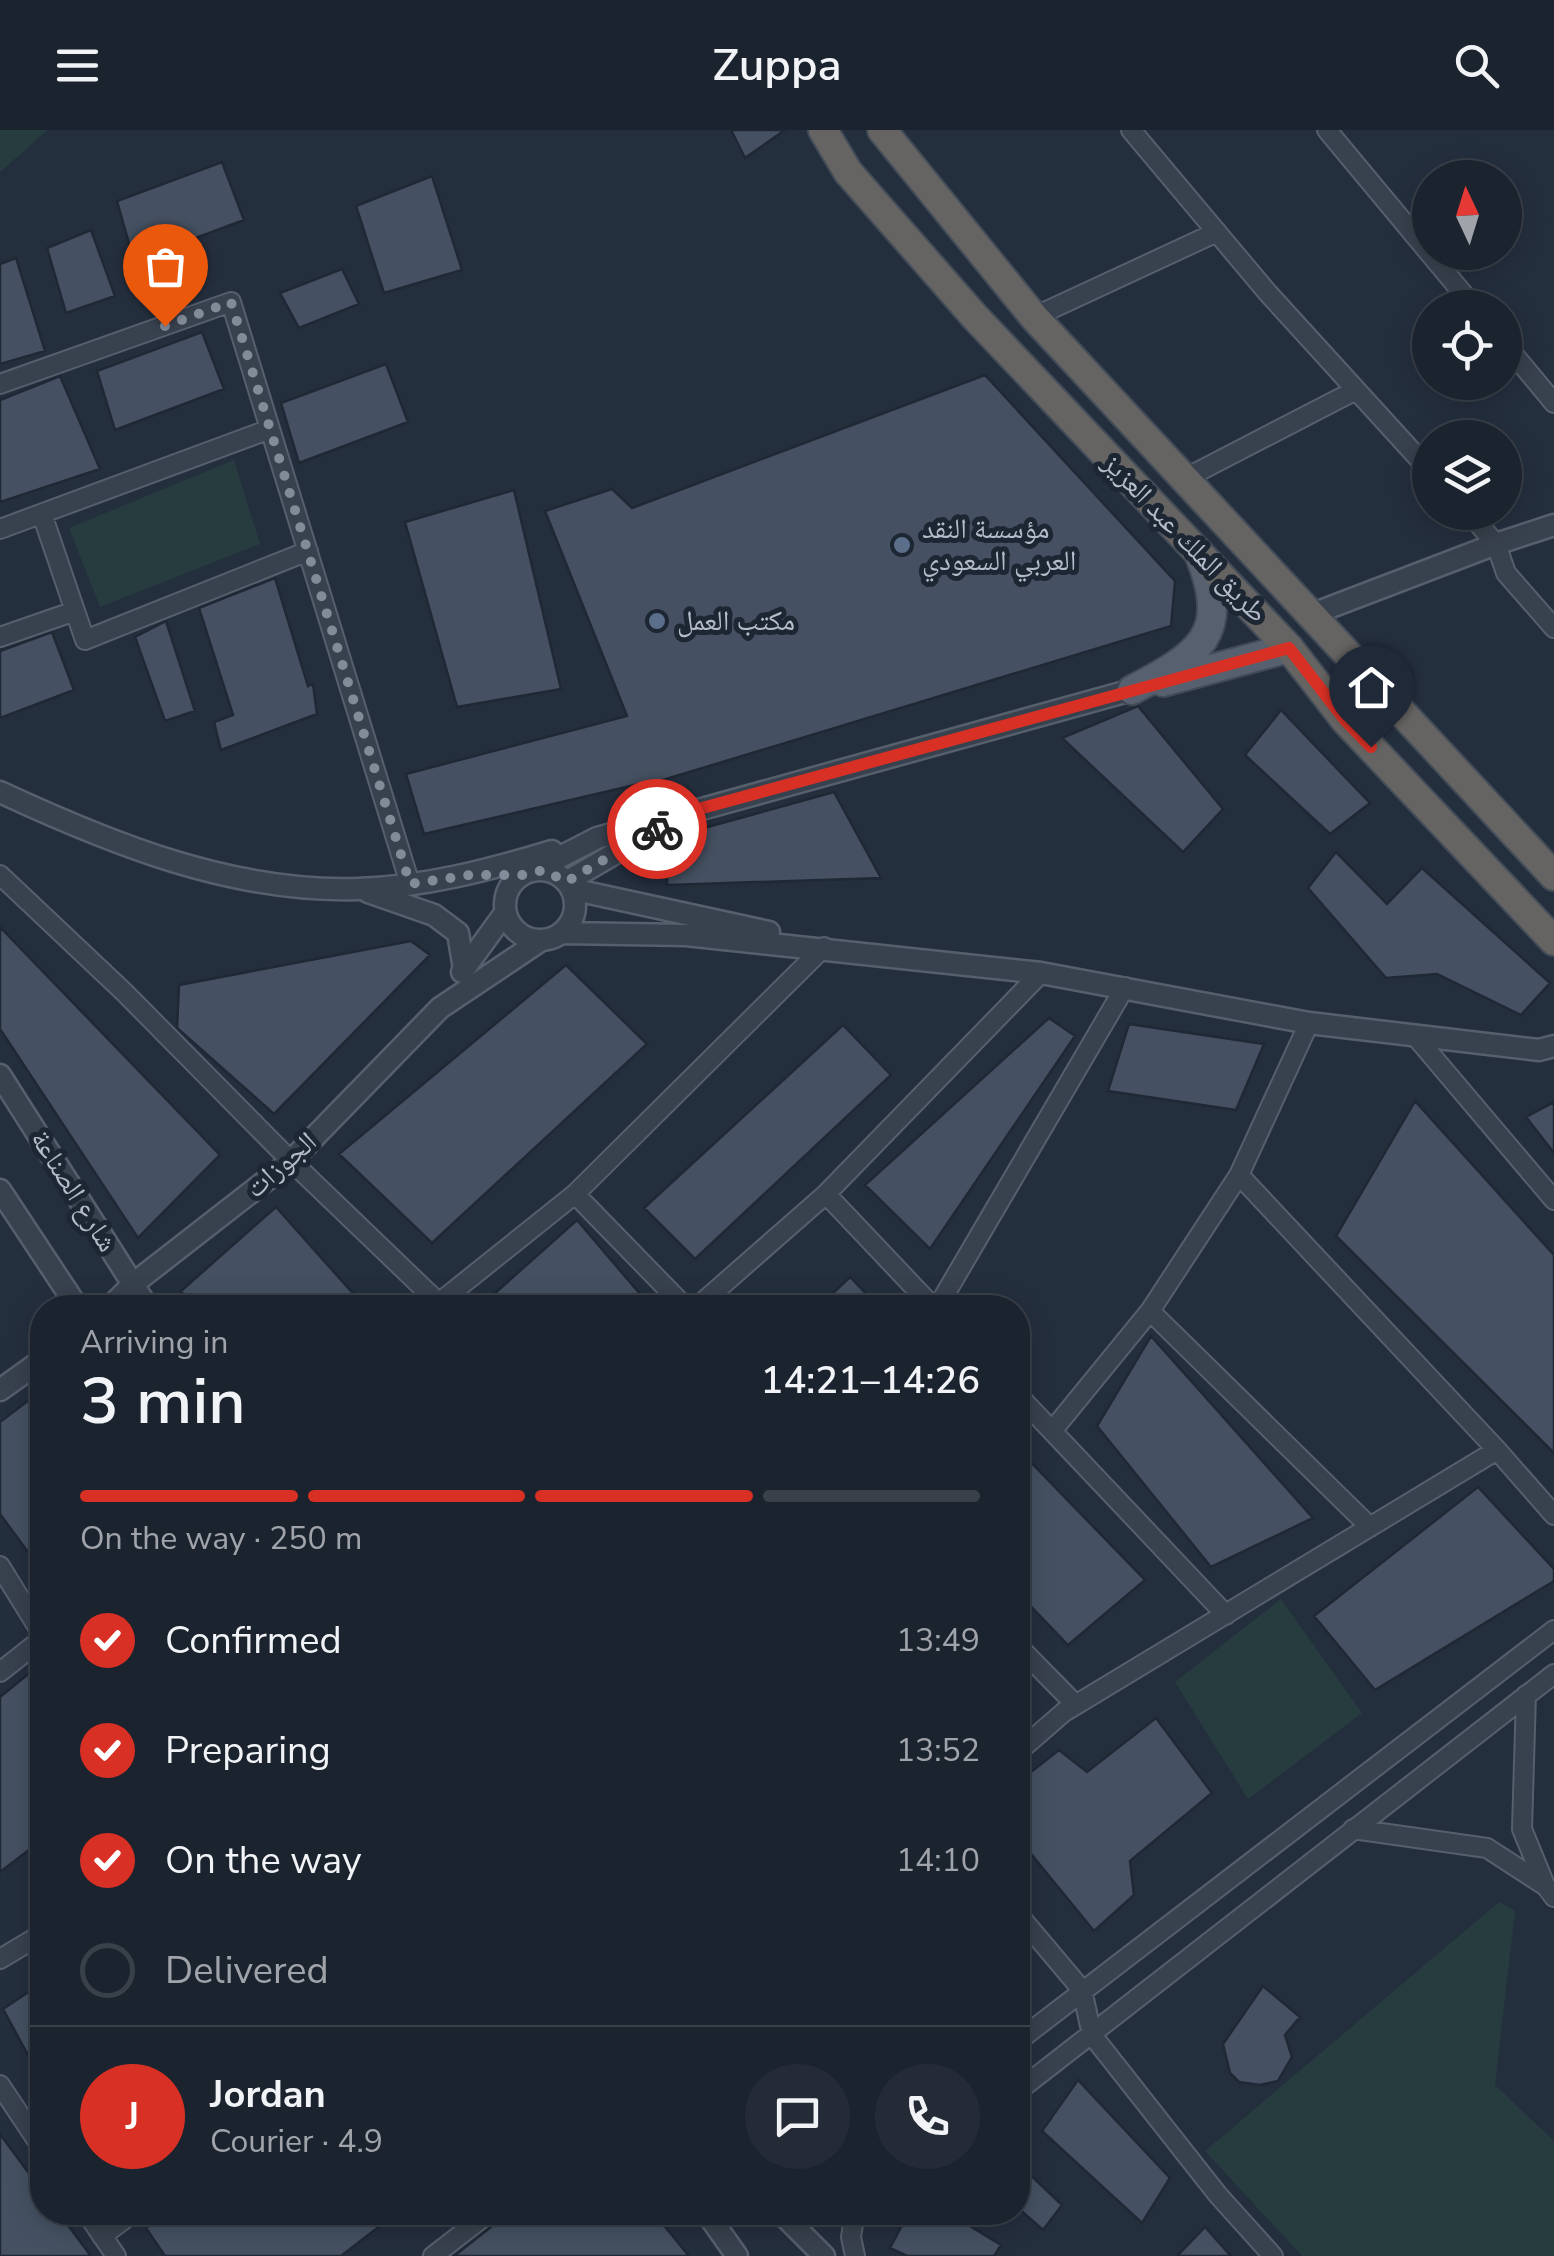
<!DOCTYPE html>
<html lang="en">
<head>
<meta charset="utf-8">
<style>
  :root { --surface:#1b232e; --page:#242b36; --text:#f1f3f6; --muted:#a0a4aa; --line:#39404a; --accent:#d93025 }
  body { margin:0; font-family:"Nunito Sans","Noto Naskh Arabic",sans-serif; background:var(--page); color:var(--text); height:100vh; display:flex; flex-direction:column; font-size:38px; white-space:nowrap }
  * { box-sizing:border-box; margin:0 }
  p { font-size:32px; color:var(--muted) }
  .icon { flex:none; width:55px; height:55px; fill:none; stroke:currentColor; stroke-width:2; stroke-linecap:round; stroke-linejoin:round }
  .map { position:relative; flex:1; overflow:hidden }
  .panel { position:absolute; left:30px; top:1165px; width:1000px; height:930px; display:flex; flex-direction:column; background:var(--surface); border-radius:40px; box-shadow:0 5px 25px #0003,0 0 0 2px var(--line) }
  .panel>* { flex:none }
  .needle { width:65px; rotate:356deg }
  .tools { position:absolute; left:1412px; top:30px; display:grid; gap:20px }
  .tools a { display:grid; place-items:center; width:110px; height:110px; border-radius:50%; background:var(--surface); box-shadow:0 5px 25px #0003,0 0 0 2px var(--line); font-size:50px }
  .pin { position:absolute; display:grid; place-items:center; width:85px; height:85px; color:#fff; margin:-102px -42px; border-radius:50% 50% 50% 0; rotate:-45deg; box-shadow:0 0 10px #0007 }
  .pin .icon { rotate:45deg }
  .courier { position:absolute; display:grid; place-items:center; width:100px; height:100px; margin:-50px; border:8px solid #d93025; border-radius:50%; background:#fff; color:#222; box-shadow:0 2px 12px #0007 }
  .summary em { font-style:normal; font-weight:600 }
  .summary div { display:flex; flex-direction:column-reverse }
  .summary { display:flex; align-items:center; justify-content:space-between; height:170px; padding:0 50px }
  h1 { font-size:65px; font-weight:600; line-height:75px }
  .bar { display:grid; grid-template-columns:repeat(4,1fr); gap:15px 10px; align-content:center; height:120px; padding:0 50px }
  .bar i { height:12px; border-radius:8px; background:var(--line) }
  .bar .selected { background:var(--accent) }
  .bar p { grid-column:span 4 }
  .line { display:flex; align-items:center; gap:25px; padding:0 50px; border-top:2px solid var(--line) }
  .line div { flex:1 }
  .round { display:grid; place-items:center; flex:none; width:105px; height:105px; border-radius:52px; background:var(--page) }
  ol { padding:0 50px; list-style:none }
  li { display:flex; align-items:center; gap:30px; height:110px }
  li p { margin-inline-start:auto }
  li .icon { padding:10px; border-radius:50%; background:var(--accent); color:#fff; stroke-width:4 }
  li:last-child { color:var(--muted) }
  li i { width:55px; height:55px; border:5px solid var(--line); border-radius:50% }
  header { display:flex; justify-content:space-between; align-items:center; height:130px; padding:0 50px; background:var(--surface); font-size:45px; font-weight:600 }
  .map>svg:first-child { display:block }
</style>
</head>
<body>
<header><svg class="icon" aria-label="menu" viewBox="0 0 24 24"><path d="M4 6h16M4 12h16M4 18h16"/></svg>Zuppa<svg class="icon" aria-label="search" viewBox="0 0 24 24"><circle cx="10" cy="10" r="6"/><path d="M15 15l6 6"/></svg></header>
<div class="map">
<svg width="1554" height="2126" viewBox="0 0 1554 2126">
  <rect width="100%" height="100%" fill="#242f3e"/>
  <path fill="#263c3f" d="M0 0H48L0 42Z
    M234 330 260 414 100 477 69 398Z
    M1281 1469 1362 1583 1248 1669 1175 1552Z
    M1499 1772 1515 1781 1495 1955 1554 2011V2126H1302L1205 2021Z"/>
  <path fill="#455162" stroke="#1f2835" stroke-width="2.5" d="M731 0H785L745 28Z
    M222 32 244 90 134 131 117 71Z
    M432 46 462 140 384 163 356 76Z
    M91 100 115 166 66 183 47 118Z
    M16 128 45 221 0 234V134Z
    M342 139 359 174 299 198 280 163Z
    M202 202 224 259 115 300 97 241Z
    M386 234 408 292 299 333 281 273Z
    M985 245 1175 451 1171 496 653 653 652 651 424 704 406 644 627 586 545 381 612 359 632 378Z
    M60 246 100 339 0 372V270Z
    M514 360 561 559 457 577 405 392Z
    M275 448 308 556 313 554 317 584 221 620 214 592 233 585 199 478Z
    M166 491 195 581 165 591 135 507Z
    M52 502 74 560 0 588V521Z
    M1138 576 1223 679 1183 722 1062 608Z
    M1281 580 1370 673 1330 704 1245 625Z
    M834 662 881 748 667 755 668 708Z
    M1336 722 1387 774 1422 738 1550 853 1521 885 1437 844 1386 848 1308 758Z
    M0 797 220 1025 138 1108 0 899Z
    M411 811 430 825 274 984 177 898 179 855Z
    M566 835 647 914 432 1113 339 1024Z
    M1049 888 1075 906 930 1119 865 1055Z
    M1129 894 1264 914 1236 980 1108 961Z
    M843 895 891 945 695 1129 644 1078Z
    M1415 971 1554 1125V1323L1336 1106Z
    M1554 972V1023L1526 987Z
    M276 1077 366 1178H193L181 1161Z
    M577 1090 652 1178H506L494 1164Z
    M850 1147 880 1178H817Z
    M1151 1206 1313 1388 1211 1437 1097 1296Z
    M42 1260V1441L0 1384V1292Z
    M1018 1319 1145 1450 1068 1515 1018 1463Z
    M1478 1357 1554 1439V1451L1375 1560 1314 1486Z
    M32 1541 42 1556V1710L0 1742V1567Z
    M1156 1588 1212 1663 1130 1731 1134 1765 1094 1801 1018 1708V1652L1059 1620 1087 1642Z
    M42 1853V1951L3 1879Z
    M1263 1856 1300 1887 1285 1905 1292 1927 1278 1951 1260 1955 1239 1952 1230 1943 1223 1914Z
    M1078 1950 1170 2048 1142 2093 1042 2001Z
    M0 2004 42 2061V2082H58L91 2126H0Z
    M1018 2033 1062 2075 1043 2100 1018 2078Z
    M167 2082H398L341 2126H165L146 2098Z
    M510 2082H653L689 2126H454Z
    M909 2082H947L1001 2115 994 2126H907L890 2118Z
    M1205 2097 1231 2126H1177Z"/>
  <g fill="none" stroke-linecap="round" stroke-linejoin="round">
    <g stroke="#565f6c" stroke-width="22">
      <path id="minor" d="M1131 0 1267 162 1430 341
        M1327 0 1475 178
        M1034 187 1217 102
        M1505 214 1554 273
        M0 254 231 172 410 754
        M1184 349 1356 260
        M1468 382 1496 414 1506 443 1554 498
        M0 399 270 299
        M75 481 85 510 308 421
        M0 507 75 481 42 384
        M0 745 124 862 291 1031 444 1178
        M1416 907 1554 1070
        M1239 1045 1497 1320
        M575 1064 686 1178
        M826 1064 934 1178
        M440 1172 575 1064 824 817
        M696 1178 826 1064 1041 843
        M937 1178 1125 857
        M1150 1181 1370 1397
        M1018 1265 1226 1485
        M1052 1301 1150 1181 1239 1045 1309 893
        M0 1436 42 1504
        M1018 1516 1076 1575
        M0 1542 42 1509
        M1526 1565 1522 1699 1545 1755 1554 1767
        M1018 1622 1064 1582 1497 1320 1554 1385
        M1353 1699 1487 1718 1544 1755
        M1018 1784 1082 1860 1092 1905 1218 2065 1273 2126
        M0 1829 42 1804
        M1018 1911 1554 1500
        M0 1955 42 2018
        M1018 1961 1554 1544
        M86 2082 116 2126
        M102 2106 134 2082
        M433 2126 490 2082
        M855 2126 851 2107 854 2088 861 2082"/>
    </g>
    <g stroke="#565f6c" stroke-width="25">
      <path id="tertiary" d="M1310 485 1496 414 1554 395
        M0 662C112 714 233 763 358 759 424 757 489 740 552 721
        M505 775a35 35 0 1 1 70 0a35 35 0 1 1-70 0Z
        M533 741 597 708 1132 560
        M566 752 657 699
        M571 759 769 802
        M368 762 434 785 458 803 464 839
        M563 803 686 805 1041 843 1309 893 1539 920 1554 916
        M462 842 505 783
        M0 945 148 1178
        M0 1060 78 1178
        M109 1178 133 1154 291 1031 440 878 540 811
        M0 1260 42 1230
        M706 2082 737 2126
        M780 2082 824 2126"/>
    </g>
    <g stroke="#414a57" stroke-width="32">
      <path id="primary" d="M1163 552 1289 518
        M1132 560C1200 524 1232 505 1199 424"/>
    </g>
    <g stroke="#434c59" stroke-width="32">
      <path id="trunk" d="M823 0 848 42 975 187 1289 518 1345 590 1554 811
        M882 0 1034 187 1554 746"/>
    </g>
    <use href="#minor" stroke="#38414e" stroke-width="18"/>
    <use href="#tertiary" stroke="#38414e" stroke-width="20"/>
    <use href="#primary" stroke="#56606e" stroke-width="28"/>
    <use href="#trunk" stroke="#656462" stroke-width="28"/>
  </g>
  <g fill="none" stroke-linecap="round" stroke-linejoin="round">
    <path stroke="#828b98" stroke-width="10" stroke-dasharray="0 18" d="M165 196 231 172 410 754 470 745H522L544 740 566 752 657 699"/>
    <path stroke="#d93025" stroke-width="12" d="M657 699 684 683 1289 518 1345 590 1371 617"/>
  </g>
  <g fill="#5c6f8a" stroke="#1d2633" stroke-width="4">
    <circle cx="902" cy="415" r="10"/>
    <circle cx="657" cy="491" r="10"/>
  </g>
  <g text-anchor="middle" dominant-baseline="central" stroke-width="10" stroke-linejoin="round" paint-order="stroke">
    <g font-size="28" fill="#b4bcc9" stroke="#1d2633" text-anchor="start">
      <text x="922" y="399">مؤسسة النقد<tspan x="922" dy="32">العربي السعودي</tspan></text>
      <text x="677" y="491">مكتب العمل</text>
    </g>
    <g font-size="28" fill="#b4bcc9" stroke="#1d2633">
      <text transform="translate(1185 408) rotate(46)">طريق الملك عبد العزيز</text>
      <text transform="translate(281 1035) rotate(-41)">الجوزات</text>
      <text transform="translate(74 1061) rotate(58)">شارع الصناعة</text>
    </g>
  </g>
</svg>
<div class="tools">
<a><svg class="needle" viewBox="-14 -14 28 28"><path d="M0-13l5 13h-10z" fill="#e53935"/><path d="M0 13l5-13h-10z" fill="#a0a4aa"/></svg></a>
<a><svg class="icon" aria-label="locate" viewBox="0 0 24 24"><circle cx="12" cy="12" r="6"/><path d="M12 2v4M12 18v4M2 12h4M18 12h4"/></svg></a>
<a><svg class="icon" aria-label="layers" viewBox="0 0 24 24"><path d="M12 4l9 5-9 5-9-5zM3 14l9 5 9-5"/></svg></a>
</div>
<div class="pin" style="left:165px;top:196px;background:#ea580c"><svg class="icon" aria-label="bag" viewBox="0 0 24 24"><path d="M5 8h14l-1 12H6zM9 8a3 3 0 0 1 6 0"/></svg></div>
<div class="pin" style="left:1371px;top:617px;background:#1f2937"><svg class="icon" aria-label="home" viewBox="0 0 24 24"><path d="M3 11l9-7 9 7M6 9v11h12V9"/></svg></div>
<div class="courier" style="left:657px;top:699px"><svg class="icon" aria-label="bike" viewBox="0 0 24 24"><circle cx="6" cy="16" r="4"/><circle cx="18" cy="16" r="4"/><path d="M6 16l4-8h5l3 8M10 8l3 8H6M13 5h3"/></svg></div>
<section class="panel">
<div class="summary"><div><h1>3 min</h1><p>Arriving in</p></div><em>14:21–14:26</em></div>
<div class="bar"><i class="selected"></i><i class="selected"></i><i class="selected"></i><i></i><p>On the way · 250 m</p></div>
<ol>
<li><svg class="icon" aria-label="check" viewBox="0 0 24 24"><path d="M5 12l5 5 9-10"/></svg>Confirmed<p>13:49</p></li>
<li><svg class="icon" aria-label="check" viewBox="0 0 24 24"><path d="M5 12l5 5 9-10"/></svg>Preparing<p>13:52</p></li>
<li><svg class="icon" aria-label="check" viewBox="0 0 24 24"><path d="M5 12l5 5 9-10"/></svg>On the way<p>14:10</p></li>
<li><i></i>Delivered</li>
</ol>
<div class="line" style="height:180px"><b class="round" style="background:var(--accent);color:#fff">J</b><div><b>Jordan</b><p>Courier · 4.9</p></div><a class="round"><svg class="icon" aria-label="chat" viewBox="0 0 24 24"><path d="M4 5h16v11H9l-5 4z"/></svg></a><a class="round"><svg class="icon" aria-label="phone" viewBox="0 0 24 24"><path d="M5 4h4l2 5-3 2q2 4 5 5l2-3 5 2v4C11 20 4 13 5 4z"/></svg></a></div>
</section>
</div>
</body>
</html>
